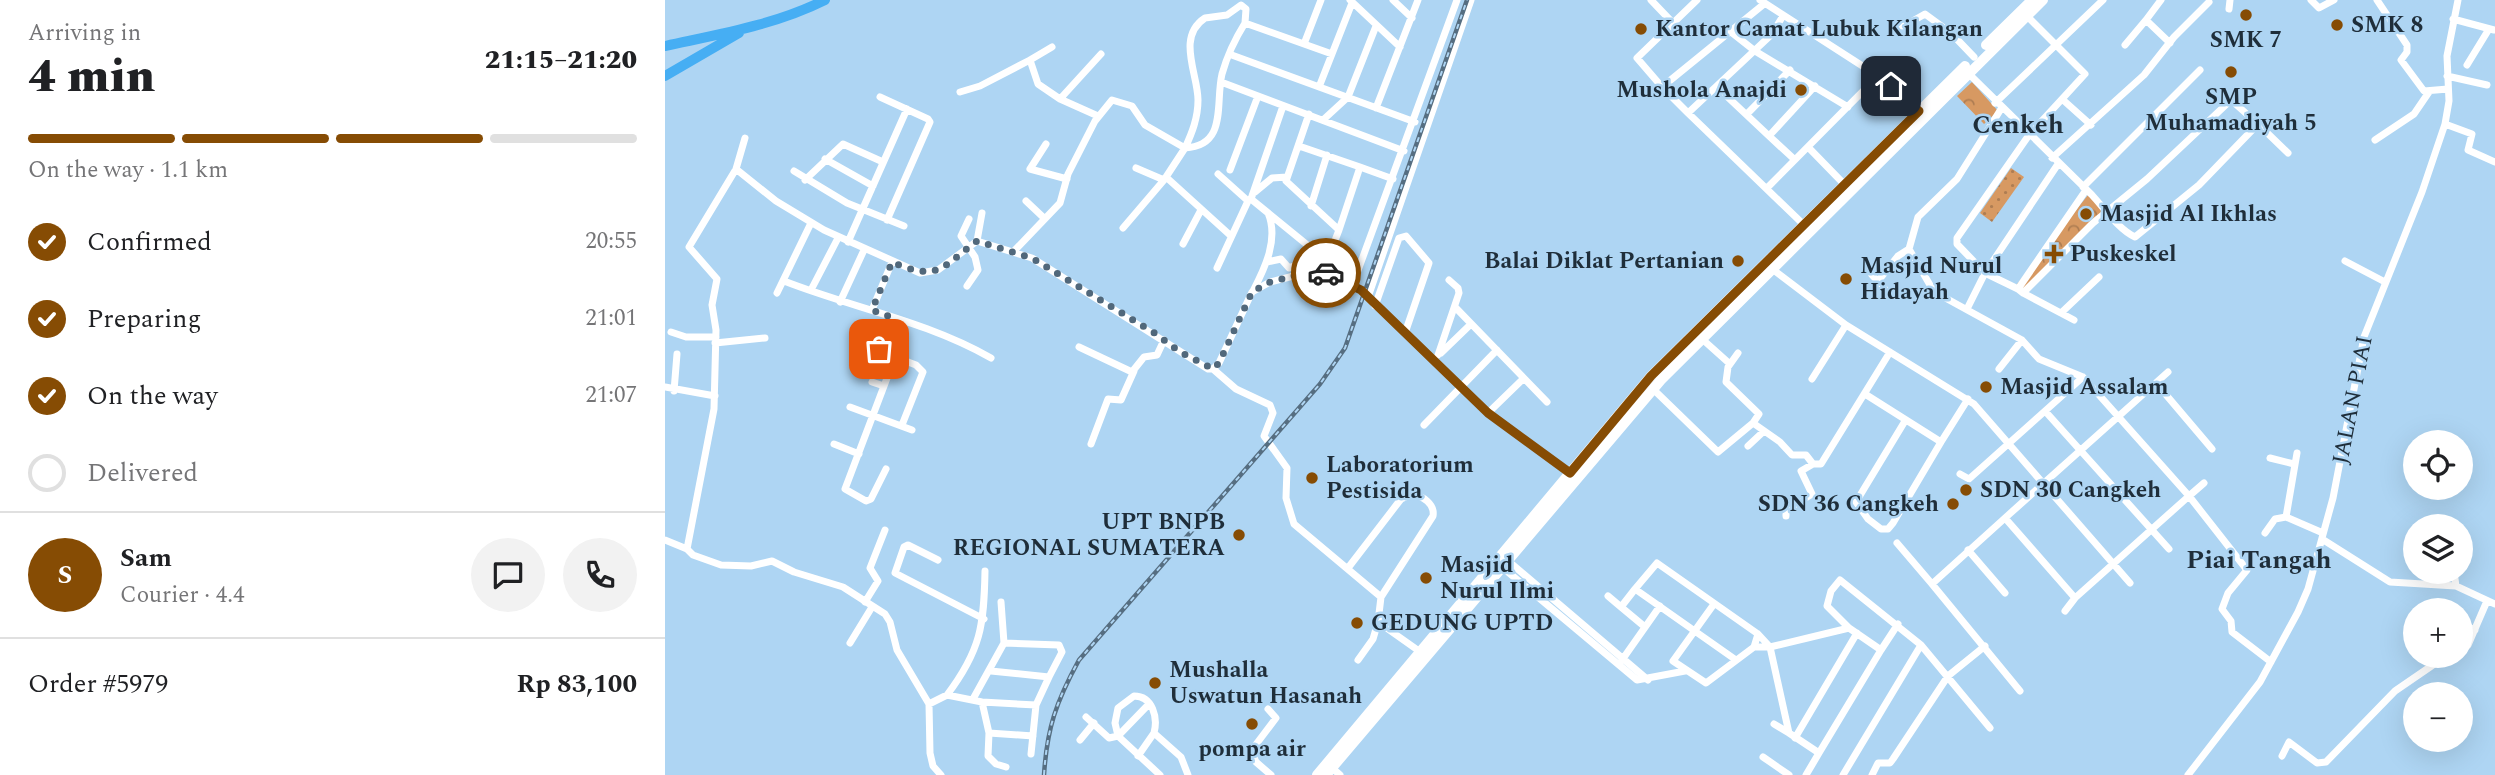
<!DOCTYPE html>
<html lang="en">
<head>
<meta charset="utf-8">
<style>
  :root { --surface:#fff; --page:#f2f2f2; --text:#202124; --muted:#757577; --line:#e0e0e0; --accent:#864c04 }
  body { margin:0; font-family:Spectral,serif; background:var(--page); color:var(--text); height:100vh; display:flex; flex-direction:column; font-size:26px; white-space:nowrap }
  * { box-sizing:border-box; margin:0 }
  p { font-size:23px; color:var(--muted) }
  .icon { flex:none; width:38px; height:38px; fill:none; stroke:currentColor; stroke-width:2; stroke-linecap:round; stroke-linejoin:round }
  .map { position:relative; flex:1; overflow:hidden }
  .sheet { display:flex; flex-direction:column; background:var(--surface); width:665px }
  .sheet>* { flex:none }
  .tools { position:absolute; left:1738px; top:430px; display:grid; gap:14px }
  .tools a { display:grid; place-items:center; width:70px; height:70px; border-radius:50%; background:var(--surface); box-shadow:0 7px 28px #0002; font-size:35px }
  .pin { position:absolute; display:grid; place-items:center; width:60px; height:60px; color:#fff; margin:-30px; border-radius:14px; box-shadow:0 4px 10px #0006 }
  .courier { position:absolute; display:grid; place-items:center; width:70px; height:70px; margin:-35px; border:5px solid #864c04; border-radius:50%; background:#fff; color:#222; box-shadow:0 2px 9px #0007 }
  .overview em { font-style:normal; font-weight:800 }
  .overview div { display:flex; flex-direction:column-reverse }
  .overview { display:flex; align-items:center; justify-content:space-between; height:119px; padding:0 28px }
  h1 { font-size:46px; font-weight:800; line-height:52px }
  .bar { display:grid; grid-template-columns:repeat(4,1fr); gap:10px 7px; align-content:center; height:84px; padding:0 28px }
  .bar i { height:9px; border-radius:5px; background:var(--line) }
  .bar .active { background:var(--accent) }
  .bar p { grid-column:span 4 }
  .line { display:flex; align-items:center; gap:18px; padding:0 28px; border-top:2px solid var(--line) }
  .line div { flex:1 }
  .round { display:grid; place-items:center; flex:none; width:74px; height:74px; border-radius:37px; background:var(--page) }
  ol { padding:0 28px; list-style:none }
  li { display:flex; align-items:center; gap:21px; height:77px }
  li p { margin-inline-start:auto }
  li .icon { padding:7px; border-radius:50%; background:var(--accent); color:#fff; stroke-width:4 }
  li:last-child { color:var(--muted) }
  li i { width:38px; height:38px; border:4px solid var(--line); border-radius:50% }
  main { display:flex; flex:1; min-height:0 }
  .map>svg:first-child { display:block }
</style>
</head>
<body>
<main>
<section class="sheet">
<div class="overview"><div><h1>4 min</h1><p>Arriving in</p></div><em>21:15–21:20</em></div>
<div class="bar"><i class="active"></i><i class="active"></i><i class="active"></i><i></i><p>On the way · 1.1 km</p></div>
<ol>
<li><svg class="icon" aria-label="check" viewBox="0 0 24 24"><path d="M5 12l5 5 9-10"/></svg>Confirmed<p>20:55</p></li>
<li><svg class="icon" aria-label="check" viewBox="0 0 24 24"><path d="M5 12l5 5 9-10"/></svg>Preparing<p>21:01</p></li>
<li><svg class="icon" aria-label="check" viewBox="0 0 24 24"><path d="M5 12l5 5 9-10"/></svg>On the way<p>21:07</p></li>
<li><i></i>Delivered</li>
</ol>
<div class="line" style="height:126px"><b class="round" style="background:var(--accent);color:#fff">S</b><div><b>Sam</b><p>Courier · 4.4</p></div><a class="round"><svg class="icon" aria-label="chat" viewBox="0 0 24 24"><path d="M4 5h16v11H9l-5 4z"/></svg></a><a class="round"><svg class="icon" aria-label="phone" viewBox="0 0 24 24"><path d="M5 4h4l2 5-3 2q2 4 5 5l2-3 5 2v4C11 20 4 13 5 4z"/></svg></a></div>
<div class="line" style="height:91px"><div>Order #5979</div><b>Rp 83,100</b></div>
</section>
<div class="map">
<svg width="1830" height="775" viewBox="0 0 1830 775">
  <defs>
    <pattern id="grass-dots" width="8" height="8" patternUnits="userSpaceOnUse" patternTransform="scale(1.75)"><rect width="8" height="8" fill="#d79962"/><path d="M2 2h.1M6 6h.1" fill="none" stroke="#ae7d52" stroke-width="1.8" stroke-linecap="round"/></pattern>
    <pattern id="park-crowns" width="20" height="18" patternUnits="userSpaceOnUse" patternTransform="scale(1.75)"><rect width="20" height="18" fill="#d79962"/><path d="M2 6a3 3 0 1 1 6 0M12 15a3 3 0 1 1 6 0" fill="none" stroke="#ae7d52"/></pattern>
  </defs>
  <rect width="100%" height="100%" fill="#aed5f3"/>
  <path fill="url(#grass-dots)" d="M1346 168 1359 177 1327 222 1315 213Z"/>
  <path fill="url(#park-crowns)" d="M1307 82 1333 111 1319 124 1292 96Z
    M1423 195 1440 210 1358 291 1349 288Z"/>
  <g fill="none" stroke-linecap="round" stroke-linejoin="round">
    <path stroke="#46aef3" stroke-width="10" d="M0 46C55 34 110 25 160 0
      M0 76 74 33"/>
    <path stroke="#fff" stroke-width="7" d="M685 0 735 47
      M728 0 747 18
      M986 0 1007 22
      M1032 0 972 58 997 87 1099 4
      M1095 0 1213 76 1240 95 1257 114
      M1496 0 1481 20 1505 43
      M1646 0 1654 8 1669 0
      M1712 0 1742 45V52L1736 60 1759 91 1783 89
      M1564 9 1565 0
      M1118 16 1106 35 1023 113 1137 223
      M1362 16 1420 74 1364 135 1292 238V244L1320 273 1353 289 1421 190
      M1788 19 1829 30
      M1228 25 1239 26 1260 14 1286 33 1309 57
      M1066 32 1090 51 1183 107
      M639 44 656 0
      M1460 45 1481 20
      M564 54 750 122
      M365 60 387 47
      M1802 65 1824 29
      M1303 73 1427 195C1439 208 1454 230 1470 237L1534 185 1593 124 1566 100 1482 179 1428 223 1358 293 1353 289
      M1782 76 1822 85
      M556 82 739 151
      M654 87 687 3
      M997 87 1023 113
      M1053 88 1104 136 1150 86
      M295 92 315 86 365 60 373 84 395 99 433 116
      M215 97 263 119 265 122 222 220
      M395 99 436 54
      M1397 99 1426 125
      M1330 103 1438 0
      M711 108 753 0
      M1336 109 1292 179 1253 217 1244 249 1265 285 1275 295 1357 340 1374 359 1418 377 1524 496 1410 598 1340 518 1503 372
      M644 114 621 181 674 230 662 261
      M1082 114 1125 70
      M658 120 683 97 711 26
      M1593 124 1623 153
      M1780 124 1807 134 1803 150 1830 162
      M1104 136 1129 159
      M80 138 71 169 24 247 52 279 47 305 51 330 49 409 22 549 28 555 56 565 86 566 107 561 129 572 178 587 220 614 225 622 232 650 264 704 265 753 268 766 276 775
      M1710 140 1749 114 1764 92
      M381 144 365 169 402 179
      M634 146 695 167 674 230
      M1143 147 1179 184
      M1387 158 1479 75 1509 37 1544 2
      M160 159 208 186
      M695 167 728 179
      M471 168 499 180 501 177 566 236
      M71 169 111 201 159 230 255 273 273 270 312 241 367 258 543 369H548L554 363 587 292 605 282 640 273H662L696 290 823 413 905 473
      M565 170 593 96
      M129 171 182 203 239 226
      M553 174 583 201 586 199 662 261 676 277
      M501 177 520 148C563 146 550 103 557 74 562 56 570 39 580 23L667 54
      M140 180 178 144 218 162
      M1418 187 1535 70
      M1102 188 1213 76
      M590 192 607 178 622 177
      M586 199 618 106
      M361 201 379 218
      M646 206 662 155
      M458 228 499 180
      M312 241 317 213
      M183 242 242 109
      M518 244 536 210
      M350 250 395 203 403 174 430 121 447 100 467 106 480 125 520 148C527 133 533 118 533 100 533 74 511 37 540 18L562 15 576 5 581 9 580 23
      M1680 261 1720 282
      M602 262 616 259 624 268 654 255
      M552 268 583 201
      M1106 268 1181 325 1309 404 1465 583
      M1207 275 1227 297
      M119 281C188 308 261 321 326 358
      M1213 281 1233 256 1244 249
      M688 284 792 0
      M302 286 313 270 310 257 296 236 304 219
      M146 290 173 238
      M588 291C600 268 614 239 603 213
      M112 293 146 223
      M1358 293 1409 320
      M703 297 806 0
      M175 302 199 250
      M710 306 734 238 741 236 764 263 740 333
      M790 307 882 402
      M1302 309 1320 273 1393 164
      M207 310 227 262
      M1396 313 1434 277
      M6 332 21 337H51
      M1036 338 1065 364
      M50 343 100 338
      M414 347 467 372 479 357 492 355 499 340
      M776 353 806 324
      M1073 353 1063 367 1061 382 1094 414 1088 423
      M773 355 794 293 793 288 784 280
      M230 357 251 365 258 372 237 425
      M548 369 571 389 605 405 608 413 599 436 622 468 621 498 629 524 716 597 713 622 754 651
      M1334 369 1357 340
      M1418 377 1380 411 1504 549
      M1147 379 1181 325
      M207 382 219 386
      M1491 383 1547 449
      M0 387 50 396
      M988 389 1053 452 1088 423 1115 442 1127 455H1141L1148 464 1136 471 1147 494 1121 510V516
      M9 391 12 354
      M1200 394 1276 442 1303 399
      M185 407 247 430
      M823 413 857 380
      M1240 421 1191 502 1203 519 1216 529H1223L1228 523 1276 442
      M759 425 832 350
      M169 444 194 454
      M426 444 443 399 456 400 469 371
      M1083 446 1099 431
      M1605 458 1629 464
      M1148 464H1156L1225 352
      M221 469 206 499 201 501 180 489 230 357 217 354 213 347 226 317
      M1295 474 1304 479 1380 411
      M1539 483 1524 496 1582 570 1563 593 1557 609 1566 621 1567 632 1606 662
      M1621 517 1658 533
      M1340 518 1267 584 1355 691
      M1600 533 1610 519 1621 517 1632 453
      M1657 539 1725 582 1791 586 1830 604
      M0 540 22 549
      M1796 542 1797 539
      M1232 543 1267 584
      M1303 550 1340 593
      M273 560 243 545 239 547 230 573 319 619
      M842 560 983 680
      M837 567 972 680 1020 671
      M683 568 736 499 747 494C758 496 770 504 768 516L716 597
      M1789 572 1791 586
      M970 589 992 563 1093 634 1089 647 1041 683 1008 661 1049 604
      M943 596 956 607
      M200 602 213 581 205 568 220 530
      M1400 611 1410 598
      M1796 624 1810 630
      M980 627 956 607 970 589 1071 660
      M1184 628 1216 650 1154 753 1124 733 1105 647Z
      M1184 628 1162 606 1166 591 1175 580 1256 645
      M185 643 207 607
      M339 643 394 645 397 652 384 677
      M1089 647H1105L1093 634
      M1216 650 1233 624
      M1796 651 1803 645 1822 601
      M693 660 708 639 713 622
      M957 660 995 606
      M282 695C316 650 319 625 320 571
      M308 699 339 643 336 602
      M317 702 324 733
      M264 704 282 695 317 702 371 705 384 677 326 671
      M603 709 611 718 586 751 591 762 606 775
      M421 717 444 738 453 736 495 775
      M1109 724 1124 733
      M453 736 450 723 453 708 469 696C488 696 493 718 489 733
      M453 736 484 704
      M1130 738 1192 633
      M415 740 429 723
      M366 754 371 705
      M473 756 489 733 516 757 523 775
      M1617 756 1624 742 1652 763 1661 762 1730 691 1781 656
      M1098 757 1124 775
      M341 767 331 764 323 756 324 733 368 736
      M667 768 675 775
      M1141 775 1154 753
      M1178 775 1256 645 1325 728
      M1207 775 1213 763H1225L1228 759 1283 676 1320 646
      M1523 775 1595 682 1633 612 1643 589 1668 498 1699 337 1757 192 1780 124 1784 101 1782 56 1793 0"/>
    <path stroke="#fff" stroke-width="10" d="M1321 45 1367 0
      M652 775 986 376 1300 66
      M661 775 996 380 1378 0"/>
    <g stroke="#566e81" stroke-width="4.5">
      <path id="rail" d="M379 775C382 728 391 702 414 660L655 384 680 348 802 0"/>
    </g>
    <use href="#rail" stroke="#aed5f3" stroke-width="2" stroke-dasharray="5" stroke-linecap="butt"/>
  </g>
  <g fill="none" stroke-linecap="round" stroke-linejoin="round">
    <path stroke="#51687b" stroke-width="7" stroke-dasharray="0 12.6" d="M214 349 226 317 207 310 227 262C273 282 276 268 312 241L367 258 491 334 515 352 548 369 554 363 587 292 605 282 640 273H661"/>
    <path stroke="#864c04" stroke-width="9" d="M661 273 696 290 823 413 905 473 986 376 1254 111 1226 86"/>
  </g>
  <g fill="#864c04" stroke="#aed5f3" stroke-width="2.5">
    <circle cx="1581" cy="15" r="7"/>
    <circle cx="1672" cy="25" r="7"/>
    <circle cx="976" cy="29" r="7"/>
    <circle cx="1566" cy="72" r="7"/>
    <circle cx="1136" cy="90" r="7"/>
    <circle cx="1421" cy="214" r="7"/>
    <path d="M1385.5 243.5h7v7h7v7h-7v7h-7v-7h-7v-7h7z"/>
    <circle cx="1073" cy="261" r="7"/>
    <circle cx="1181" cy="279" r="7"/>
    <circle cx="1321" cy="387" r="7"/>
    <circle cx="647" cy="478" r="7"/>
    <circle cx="1301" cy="490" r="7"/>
    <circle cx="1288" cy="504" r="7"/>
    <circle cx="574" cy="535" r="7"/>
    <circle cx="761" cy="578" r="7"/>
    <circle cx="692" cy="623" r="7"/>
    <circle cx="490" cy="683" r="7"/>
    <circle cx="587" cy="724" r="7"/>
  </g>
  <g text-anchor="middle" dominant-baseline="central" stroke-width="5" stroke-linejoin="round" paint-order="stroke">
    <g font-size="23" font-weight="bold" fill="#1f2e3a" stroke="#aed5f3" text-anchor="start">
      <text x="1686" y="25">SMK 8</text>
      <text x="990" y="29">Kantor Camat Lubuk Kilangan</text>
      <text x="1581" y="40" text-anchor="middle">SMK 7</text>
      <text x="1122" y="90" text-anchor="end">Mushola Anajdi</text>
      <text x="1566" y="97" text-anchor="middle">SMP<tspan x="1566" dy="26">Muhamadiyah 5</tspan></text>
      <text x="1435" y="214">Masjid Al Ikhlas</text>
      <text x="1405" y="254">Puskeskel</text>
      <text x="1059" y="261" text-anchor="end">Balai Diklat Pertanian</text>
      <text x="1195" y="266">Masjid Nurul<tspan x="1195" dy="26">Hidayah</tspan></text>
      <text x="1335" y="387">Masjid Assalam</text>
      <text x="661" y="465">Laboratorium<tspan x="661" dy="26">Pestisida</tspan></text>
      <text x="1315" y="490">SDN 30 Cangkeh</text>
      <text x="1274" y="504" text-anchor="end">SDN 36 Cangkeh</text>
      <text x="560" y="522" text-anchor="end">UPT BNPB<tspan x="560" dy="26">REGIONAL SUMATERA</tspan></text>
      <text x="775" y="565">Masjid<tspan x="775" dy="26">Nurul Ilmi</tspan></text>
      <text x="706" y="623">GEDUNG UPTD</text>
      <text x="504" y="670">Mushalla<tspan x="504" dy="26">Uswatun Hasanah</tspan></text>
      <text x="587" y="749" text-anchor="middle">pompa air</text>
    </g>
    <g font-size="23" fill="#1f2e3a" stroke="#aed5f3">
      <text transform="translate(1688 400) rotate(-79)">JALAN PIAI</text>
    </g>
    <g font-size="26" font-weight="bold" fill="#1f2e3a" stroke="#aed5f3">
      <text x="1353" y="125">Cenkeh</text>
      <text x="1594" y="560">Piai Tangah</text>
    </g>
  </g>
</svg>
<div class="tools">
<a><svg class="icon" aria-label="locate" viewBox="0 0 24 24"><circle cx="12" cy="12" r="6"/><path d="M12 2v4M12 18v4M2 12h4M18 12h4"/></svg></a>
<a><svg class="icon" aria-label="layers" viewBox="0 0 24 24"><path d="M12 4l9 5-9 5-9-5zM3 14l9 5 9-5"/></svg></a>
<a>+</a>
<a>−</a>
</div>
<div class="pin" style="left:214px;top:349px;background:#ea580c"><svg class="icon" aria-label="bag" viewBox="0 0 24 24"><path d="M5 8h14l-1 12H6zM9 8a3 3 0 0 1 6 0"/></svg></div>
<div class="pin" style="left:1226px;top:86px;background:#1f2937"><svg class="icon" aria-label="home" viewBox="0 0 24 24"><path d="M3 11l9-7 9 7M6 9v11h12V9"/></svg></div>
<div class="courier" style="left:661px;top:273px"><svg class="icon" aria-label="car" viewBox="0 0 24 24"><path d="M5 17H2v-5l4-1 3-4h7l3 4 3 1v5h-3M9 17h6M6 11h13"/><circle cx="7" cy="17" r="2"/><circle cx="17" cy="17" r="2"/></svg></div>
</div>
</main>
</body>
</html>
